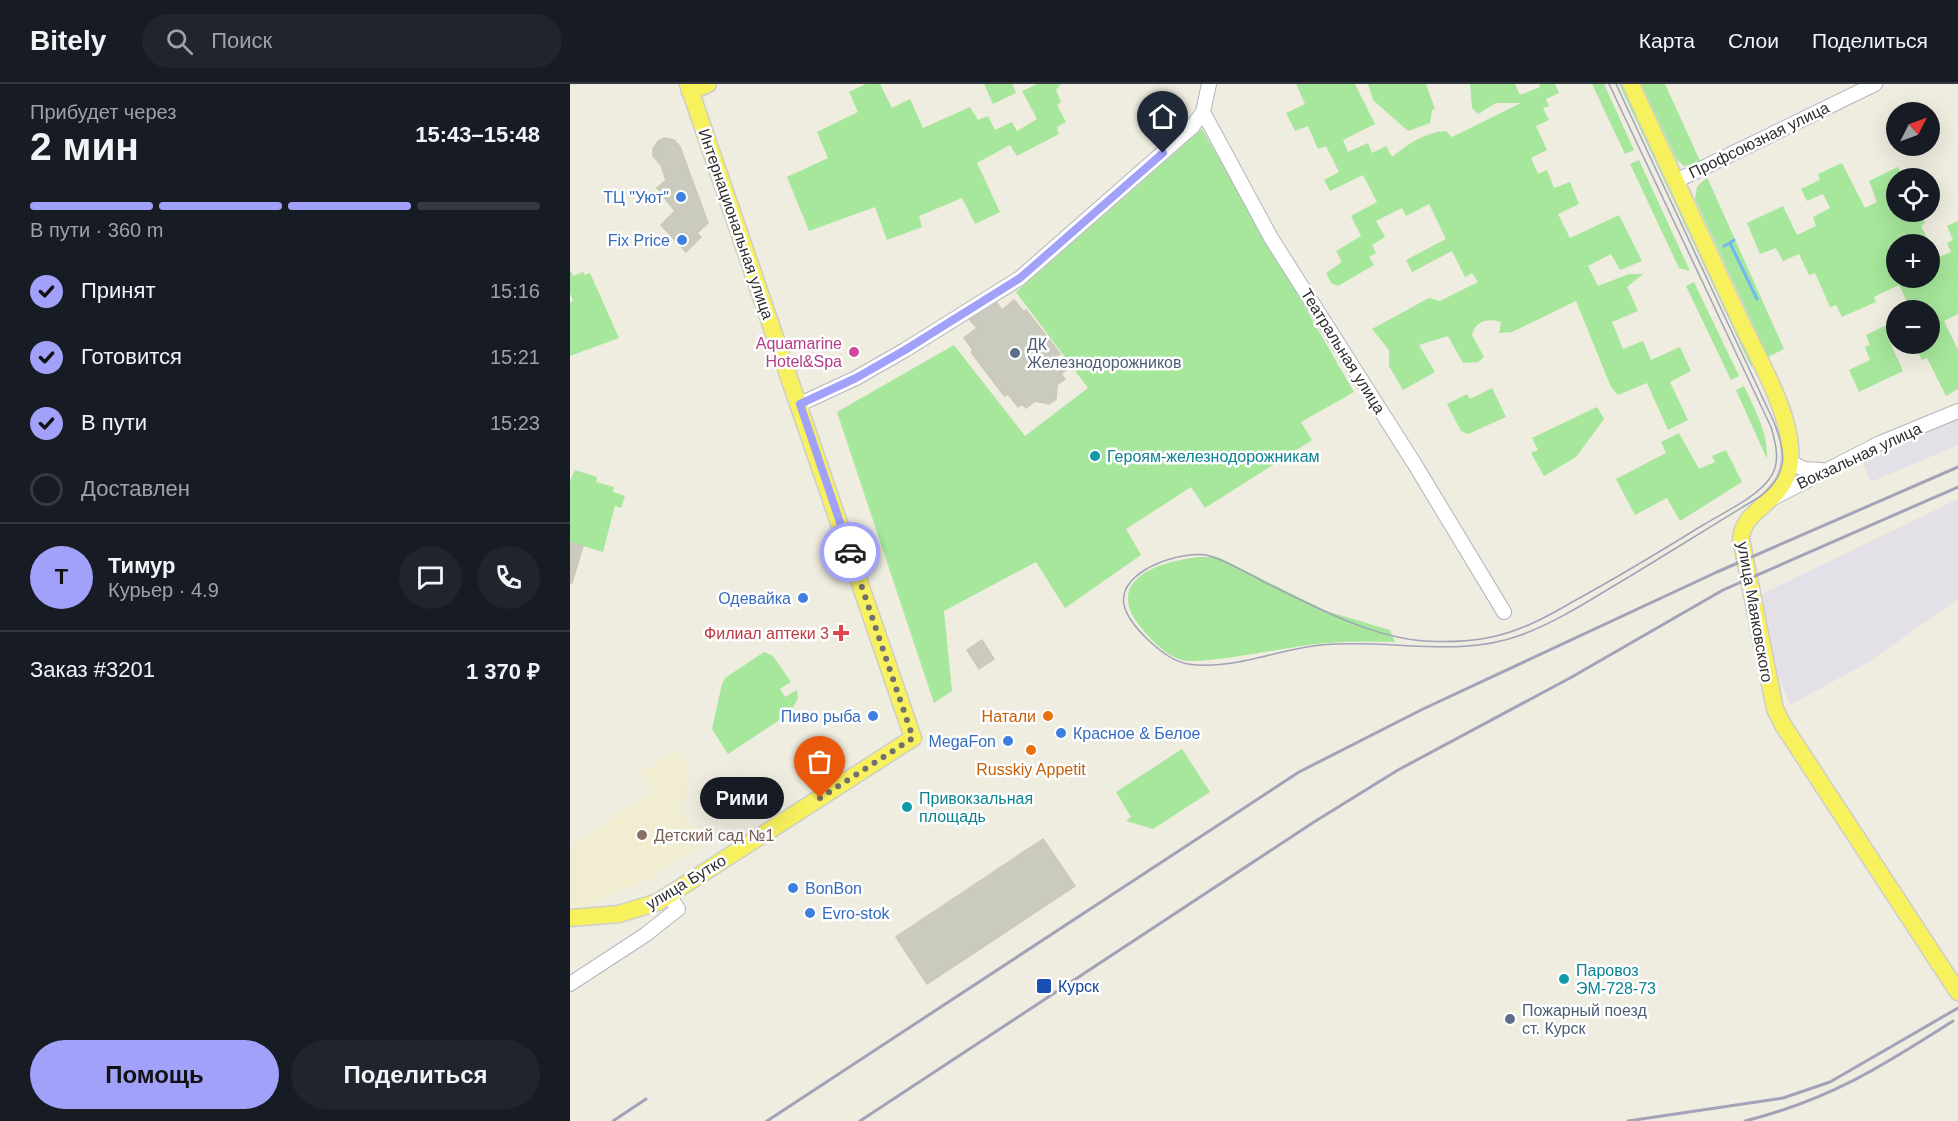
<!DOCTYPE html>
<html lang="ru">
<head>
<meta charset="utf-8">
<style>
  :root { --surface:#171b24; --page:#20242c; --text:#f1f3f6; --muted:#9ea1a6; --line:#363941; --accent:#a1a1fa }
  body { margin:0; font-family:Helvetica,sans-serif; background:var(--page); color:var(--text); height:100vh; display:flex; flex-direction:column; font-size:22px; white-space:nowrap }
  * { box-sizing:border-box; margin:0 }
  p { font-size:20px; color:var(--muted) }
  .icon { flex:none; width:33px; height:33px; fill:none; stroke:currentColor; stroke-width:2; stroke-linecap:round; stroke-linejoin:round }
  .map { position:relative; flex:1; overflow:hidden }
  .side { display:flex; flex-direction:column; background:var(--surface); width:570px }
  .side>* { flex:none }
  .needle { width:39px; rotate:48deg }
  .tools { position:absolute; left:1316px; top:18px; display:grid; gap:12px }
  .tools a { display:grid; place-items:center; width:54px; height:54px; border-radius:50%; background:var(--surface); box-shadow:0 6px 24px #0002; font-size:30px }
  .pin { position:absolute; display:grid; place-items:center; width:51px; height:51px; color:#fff; margin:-62px -26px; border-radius:50% 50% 50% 0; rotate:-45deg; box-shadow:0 0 6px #0007 }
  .pin .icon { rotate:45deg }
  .courier { position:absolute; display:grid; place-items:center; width:60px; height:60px; margin:-30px; border:4px solid #a1a1fa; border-radius:50%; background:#fff; color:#222; box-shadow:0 2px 8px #0007 }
  .bubble { position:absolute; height:42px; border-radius:21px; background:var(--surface); box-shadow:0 6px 24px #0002; font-size:20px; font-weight:800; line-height:42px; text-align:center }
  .headline em { font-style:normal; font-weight:800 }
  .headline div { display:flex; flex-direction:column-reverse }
  .headline { display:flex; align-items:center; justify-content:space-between; height:102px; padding:0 30px }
  h1 { font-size:39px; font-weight:800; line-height:45px }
  .bar { display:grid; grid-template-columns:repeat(4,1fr); gap:9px 6px; align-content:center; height:72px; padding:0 30px }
  .bar i { height:8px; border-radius:4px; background:var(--line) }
  .bar .active { background:var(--accent) }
  .bar p { grid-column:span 4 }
  .line { display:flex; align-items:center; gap:15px; padding:0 30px; border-top:2px solid var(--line) }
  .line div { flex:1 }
  .round { display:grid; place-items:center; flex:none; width:63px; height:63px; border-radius:32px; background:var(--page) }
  ol { padding:0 30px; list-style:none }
  li { display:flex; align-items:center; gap:18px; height:66px }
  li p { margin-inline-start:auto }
  li .icon { padding:6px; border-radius:50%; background:var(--accent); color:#111; stroke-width:4 }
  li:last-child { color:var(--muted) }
  li i { width:33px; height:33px; border:3px solid var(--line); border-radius:50% }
  .primary-button { display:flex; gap:12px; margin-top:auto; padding:12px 30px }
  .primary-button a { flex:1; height:69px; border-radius:36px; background:var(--accent); color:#111; font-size:24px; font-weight:800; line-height:69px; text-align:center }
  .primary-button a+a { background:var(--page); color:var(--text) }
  header { display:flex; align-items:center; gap:36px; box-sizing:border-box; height:84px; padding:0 30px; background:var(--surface); border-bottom:2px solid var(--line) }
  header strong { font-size:28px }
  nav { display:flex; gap:33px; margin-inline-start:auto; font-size:21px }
  .search { width:420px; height:54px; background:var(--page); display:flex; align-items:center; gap:15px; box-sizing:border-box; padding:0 21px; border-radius:33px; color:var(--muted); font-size:22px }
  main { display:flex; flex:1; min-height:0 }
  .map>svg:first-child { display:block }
</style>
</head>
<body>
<header>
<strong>Bitely</strong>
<div class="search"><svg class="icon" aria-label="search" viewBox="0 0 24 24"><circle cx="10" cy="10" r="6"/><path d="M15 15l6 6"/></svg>Поиск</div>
<nav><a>Карта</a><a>Слои</a><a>Поделиться</a></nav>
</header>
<main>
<section class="side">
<div class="headline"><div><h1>2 мин</h1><p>Прибудет через</p></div><em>15:43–15:48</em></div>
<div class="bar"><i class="active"></i><i class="active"></i><i class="active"></i><i></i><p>В пути · 360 m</p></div>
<ol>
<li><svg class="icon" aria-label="check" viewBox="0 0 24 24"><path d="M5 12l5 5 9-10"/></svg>Принят<p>15:16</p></li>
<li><svg class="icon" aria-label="check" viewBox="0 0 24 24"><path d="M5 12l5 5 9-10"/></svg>Готовится<p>15:21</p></li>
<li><svg class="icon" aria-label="check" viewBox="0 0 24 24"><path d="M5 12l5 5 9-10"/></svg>В пути<p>15:23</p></li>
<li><i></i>Доставлен</li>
</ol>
<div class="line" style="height:108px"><b class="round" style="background:var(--accent);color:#111">Т</b><div><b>Тимур</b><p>Курьер · 4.9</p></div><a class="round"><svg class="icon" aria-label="chat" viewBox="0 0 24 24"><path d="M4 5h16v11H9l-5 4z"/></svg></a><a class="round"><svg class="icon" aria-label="phone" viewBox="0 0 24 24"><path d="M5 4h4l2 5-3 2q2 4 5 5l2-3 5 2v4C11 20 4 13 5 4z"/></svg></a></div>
<div class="line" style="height:78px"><div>Заказ #3201</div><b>1 370 ₽</b></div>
<div class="primary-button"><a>Помощь</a><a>Поделиться</a></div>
</section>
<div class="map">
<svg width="1388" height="1037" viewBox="0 0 1388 1037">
  <rect width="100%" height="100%" fill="#efece0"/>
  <path fill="#e4e0e8" d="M1388 323V361L1301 398 1288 366Z
    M1388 415V515L1297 579 1220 621 1200 570 1190 511Z"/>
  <path fill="#f1edd0" d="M107 667 119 685 116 714 108 720 133 760 87 789 81 795 8 825H0V764L82 706 71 688Z"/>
  <path fill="#a6e79b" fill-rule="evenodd" d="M296 0H310L322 24 340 15 353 44 400 23 408 36 418 32 425 46 442 38 447 47 467 35 452 7 467 0H491L486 6 491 18 487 21 496 38 487 43 489 50 447 72 440 61 407 79 430 128 405 140 392 114 349 132 352 143 317 156 305 123 239 147 217 93 258 74 247 48 288 28 279 8Z
    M414 0H442L446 9 423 20Z
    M726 0H785L805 40 773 56 778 68 798 59 802 69 816 62 822 73C838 60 855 48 876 47L882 53 951 19H926L908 30 902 24 900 0H945L950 11 970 3 969 0H985L989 9 976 15 979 22 973 24 979 36 966 42 977 66 961 74 968 90 977 86 984 104 1000 98 1009 120 988 130 1000 154 1049 131 1072 177 1050 186 1041 170 1018 182 1028 202 1059 190H1073L1057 203 1068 227 1042 238 1053 265 1073 257 1081 276 1110 263 1121 287 1100 298 1118 336 1098 346 1077 299 1048 311 1041 303 1006 217 942 248 929 249 931 238C918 234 905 237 902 251L914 273 908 278 893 279 878 252 849 261 865 288 833 306 819 282V266L802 245 859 214 870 217 908 198 902 189 895 193 882 167 842 188 836 176 876 155 859 120 836 132 832 124 806 137 815 153 802 161 806 169 799 173 804 181 768 202 761 199 756 189 772 178 766 167 791 152 781 132 807 118 793 91 760 107 754 96 769 88 756 62 748 65 738 42 725 47 716 29 735 20Z
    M798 0H856L865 25 862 26 860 39 838 47 803 16Z
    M1022 0H1034L1064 66 1055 70Z
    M1049 0H1055L1186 280 1181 283Z
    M1071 0H1095L1131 79 1114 82 1107 76Z
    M632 45 784 308 731 338 742 356 635 424 621 403 556 445 571 471 495 524 466 478 374 527 382 607 364 619 267 328 384 261 455 352 518 304 446 208Z
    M1069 76 1120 187 1109 184 1060 80Z
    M1272 79 1295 124 1307 118 1299 97 1328 83 1333 94H1326V128H1349L1355 139 1351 142 1367 174 1381 168 1377 159 1383 156 1377 142 1388 137V230L1374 237 1388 266V305L1376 312 1357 274 1352 276 1344 260H1359V226H1331L1339 222 1329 201 1304 213 1306 218 1272 233 1266 221 1260 223 1245 189 1239 191 1229 170 1213 177 1206 164 1190 170 1177 139 1213 122 1227 151 1246 142 1243 133 1260 124 1253 110 1237 117 1231 105 1250 96 1248 90ZM1326 160H1359V194H1326Z
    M1137 93 1214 265 1198 273 1125 115 1127 103Z
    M0 186 3 192 13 188 15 191 20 189 49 254 0 272V219L3 217 0 209Z
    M1124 198 1169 292 1161 296 1116 202Z
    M1326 229V248L1317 252 1333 287 1289 308 1279 286 1300 276 1295 263 1300 261 1296 251 1325 237 1322 231Z
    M1174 302C1185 326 1198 348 1197 375L1166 306Z
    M922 304 936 333 898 350 891 347 877 320 897 310 900 315Z
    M1027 323 1034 335 1006 373 974 392 961 369 968 366 962 354Z
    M1109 349 1129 385 1145 378 1142 372 1156 366 1172 398 1110 437 1097 414 1065 431 1046 395 1096 369 1091 358Z
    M5 386 27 393 26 398 44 403 43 408 55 412 51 424 45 422 33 468 0 458V397Z
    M630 473H648L756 527 820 546 825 558C799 557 773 557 747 560 722 562 630 582 612 576 597 572 583 558 573 546 530 497 588 477 630 473Z
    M194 568 203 572 221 598 210 605 215 613 227 606 228 614 220 629 158 670 142 645 152 600 155 594Z
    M612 665 640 708 583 745 556 737 561 733 546 708Z"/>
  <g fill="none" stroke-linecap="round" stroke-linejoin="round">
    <path stroke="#70b7f4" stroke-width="3" d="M1164 156 1160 159 1187 215
      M1154 162 1160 159"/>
  </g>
  <path fill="#cbcabe" stroke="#cbc8b9" stroke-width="1.5" d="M95 54 104 56 110 63 138 139 127 149 131 153 116 168 91 141 105 127 87 104 96 96 91 81 83 72V65L88 57Z
    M444 216 454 228 456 226 485 263 490 270 487 273 496 286 491 290 495 295 487 301 486 315 479 320 465 317 456 324 452 320 448 323 438 310 435 312 432 309 401 268 403 266 394 254 407 244 400 236 427 219 432 226Z
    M0 458 13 462 2 499H0Z
    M412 556 424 575 409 585 397 566Z
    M473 755 505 802 357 900 326 853Z"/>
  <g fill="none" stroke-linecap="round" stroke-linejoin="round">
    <g stroke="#b4b4c1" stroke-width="16">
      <path id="minor" d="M633 28 701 154 844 379 934 528
        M1106 97 1305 0
        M230 320 286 294 335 266 450 194 622 43 633 28 639 0
        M1220 378 1234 385 1252 386
        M1205 413 1308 360 1388 327
        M0 900 75 851 108 825 99 811"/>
    </g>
    <g stroke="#cdcdcd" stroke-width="19">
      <path id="major" d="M1061 0C1097 79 1134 158 1170 236 1187 271 1218 326 1220 363 1225 419 1173 420 1171 455L1205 625 1213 641 1388 908
        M120 8 138 0
        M0 834 49 830 88 818 343 654 118 0"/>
    </g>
    <use href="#minor" stroke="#fff" stroke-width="14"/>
    <use href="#major" stroke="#f7f15e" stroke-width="16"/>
    <path stroke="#a3a2b8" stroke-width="1.5" d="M1039 0 1201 343C1206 360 1211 379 1200 394 1186 414 1154 428 1133 441 1091 467 1048 493 1004 517 987 527 970 537 951 544 922 556 887 559 855 557 799 553 744 522 694 498 677 489 659 478 640 472 614 465 547 486 554 521 559 542 596 577 618 580 661 587 708 565 751 561 818 554 887 575 951 551 989 537 1023 514 1057 494 1102 467 1146 439 1191 412 1219 389 1216 369 1204 338L1046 0"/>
    <path stroke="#a3a2b8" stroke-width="3" d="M43 1037 76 1015
      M197 1037 729 688 853 625 1147 488 1388 383
      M290 1037 744 738 828 686 1000 594 1153 506 1388 403
      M1058 1037 1213 1014 1260 998 1388 924
      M1175 1037C1259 1016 1311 983 1383 937"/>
  </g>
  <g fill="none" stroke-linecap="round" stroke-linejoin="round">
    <path stroke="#72706c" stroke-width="6" stroke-dasharray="0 10.8" d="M250 714 343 654 280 468"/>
    <path stroke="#a1a1fa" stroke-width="8" d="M280 468 230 320 286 294 335 266 450 194 593 69"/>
  </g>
  <g fill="#3f7fe0" stroke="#fff" stroke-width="2">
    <circle cx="111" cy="113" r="6"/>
    <circle cx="112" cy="156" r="6"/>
    <circle cx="233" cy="514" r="6"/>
    <circle cx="303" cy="632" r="6"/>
    <circle cx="491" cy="649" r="6"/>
    <circle cx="438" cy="657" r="6"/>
    <circle cx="223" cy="804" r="6"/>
    <circle cx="240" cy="829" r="6"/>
  </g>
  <circle fill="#d1479c" stroke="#fff" stroke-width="2" cx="284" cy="268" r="6"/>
  <g fill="#5c6f8a" stroke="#fff" stroke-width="2">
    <circle cx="445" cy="269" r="6"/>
    <circle cx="940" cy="935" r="6"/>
  </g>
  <g fill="#0f9aa8" stroke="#fff" stroke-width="2">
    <circle cx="525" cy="372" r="6"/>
    <circle cx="337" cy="723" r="6"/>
    <circle cx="994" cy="895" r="6"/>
  </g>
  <path fill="#e0444e" stroke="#fff" stroke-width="2" d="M268 540h6v6h6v6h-6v6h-6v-6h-6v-6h6z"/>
  <g fill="#e8710a" stroke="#fff" stroke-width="2">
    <circle cx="478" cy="632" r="6"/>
    <circle cx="461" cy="666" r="6"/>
  </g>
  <circle fill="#8d6e63" stroke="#fff" stroke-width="2" cx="72" cy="751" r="6"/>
  <rect fill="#1a4fb4" stroke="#fff" stroke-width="2" x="466" y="894" width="16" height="16" rx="3"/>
  <g text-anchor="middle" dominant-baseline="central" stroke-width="5" stroke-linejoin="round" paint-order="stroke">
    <g font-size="16" fill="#2e2e2e" stroke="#fff">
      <text transform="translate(1189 56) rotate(-26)">Профсоюзная улица</text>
      <text transform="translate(166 140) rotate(71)">Интернациональная улица</text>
      <text transform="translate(773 267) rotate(58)">Театральная улица</text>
      <text transform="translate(1289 372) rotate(-25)">Вокзальная улица</text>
      <text transform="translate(1185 528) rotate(80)">улица Маяковского</text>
      <text transform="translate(116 798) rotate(-31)">улица Бутко</text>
    </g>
    <g font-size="16" fill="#366cbe" stroke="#fff" text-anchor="end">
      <text x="99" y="113">ТЦ "Уют"</text>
      <text x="100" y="156">Fix Price</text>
      <text x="221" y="514">Одевайка</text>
      <text x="291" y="632">Пиво рыба</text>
      <text x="503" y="649" text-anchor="start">Красное &amp; Белое</text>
      <text x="426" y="657">MegaFon</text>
      <text x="235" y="804" text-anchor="start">BonBon</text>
      <text x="252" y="829" text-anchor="start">Evro-stok</text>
    </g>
    <g font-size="16" fill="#b23c85" stroke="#fff" text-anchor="end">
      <text x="272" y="259">Aquamarine<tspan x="272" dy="18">Hotel&amp;Spa</tspan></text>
    </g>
    <g font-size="16" fill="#4e5e75" stroke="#fff" text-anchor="start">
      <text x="457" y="260">ДК<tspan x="457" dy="18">Железнодорожников</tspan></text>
      <text x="952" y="926">Пожарный поезд<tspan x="952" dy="18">ст. Курск</tspan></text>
    </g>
    <g font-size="16" fill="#0d838f" stroke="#fff" text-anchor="start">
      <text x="537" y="372">Героям-железнодорожникам</text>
      <text x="349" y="714">Привокзальная<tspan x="349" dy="18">площадь</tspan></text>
      <text x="1006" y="886">Паровоз<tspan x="1006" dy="18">ЭМ-728-73</tspan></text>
    </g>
    <g font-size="16" fill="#be3a42" stroke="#fff" text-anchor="end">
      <text x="259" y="549">Филиал аптеки 3</text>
    </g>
    <g font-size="16" fill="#c56008" stroke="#fff" text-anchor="end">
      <text x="466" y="632">Натали</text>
      <text x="461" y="685" text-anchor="middle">Russkiy Appetit</text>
    </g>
    <g font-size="16" fill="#785e54" stroke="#fff" text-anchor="start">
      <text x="84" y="751">Детский сад №1</text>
    </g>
    <g font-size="16" fill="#164399" stroke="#fff" text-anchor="start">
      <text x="488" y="902">Курск</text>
    </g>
  </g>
</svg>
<div class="tools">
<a><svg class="needle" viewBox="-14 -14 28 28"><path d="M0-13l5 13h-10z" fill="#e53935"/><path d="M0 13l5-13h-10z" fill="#9ea1a6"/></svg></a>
<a><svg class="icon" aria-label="locate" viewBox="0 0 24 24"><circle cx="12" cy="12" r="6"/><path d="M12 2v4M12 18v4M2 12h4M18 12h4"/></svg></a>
<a>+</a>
<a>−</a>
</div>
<div class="pin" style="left:250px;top:714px;background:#ea580c"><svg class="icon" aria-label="bag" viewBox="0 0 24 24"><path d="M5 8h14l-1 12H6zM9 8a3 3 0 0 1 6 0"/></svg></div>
<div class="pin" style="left:593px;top:69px;background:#1f2937"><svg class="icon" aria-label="home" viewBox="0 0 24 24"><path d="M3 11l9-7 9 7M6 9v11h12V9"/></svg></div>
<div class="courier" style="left:280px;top:468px"><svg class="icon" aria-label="car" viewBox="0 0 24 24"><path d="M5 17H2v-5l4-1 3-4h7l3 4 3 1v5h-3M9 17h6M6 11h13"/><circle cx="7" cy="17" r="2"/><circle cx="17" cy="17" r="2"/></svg></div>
<div class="bubble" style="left:130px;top:693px;width:84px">Рими</div>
</div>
</main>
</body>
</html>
